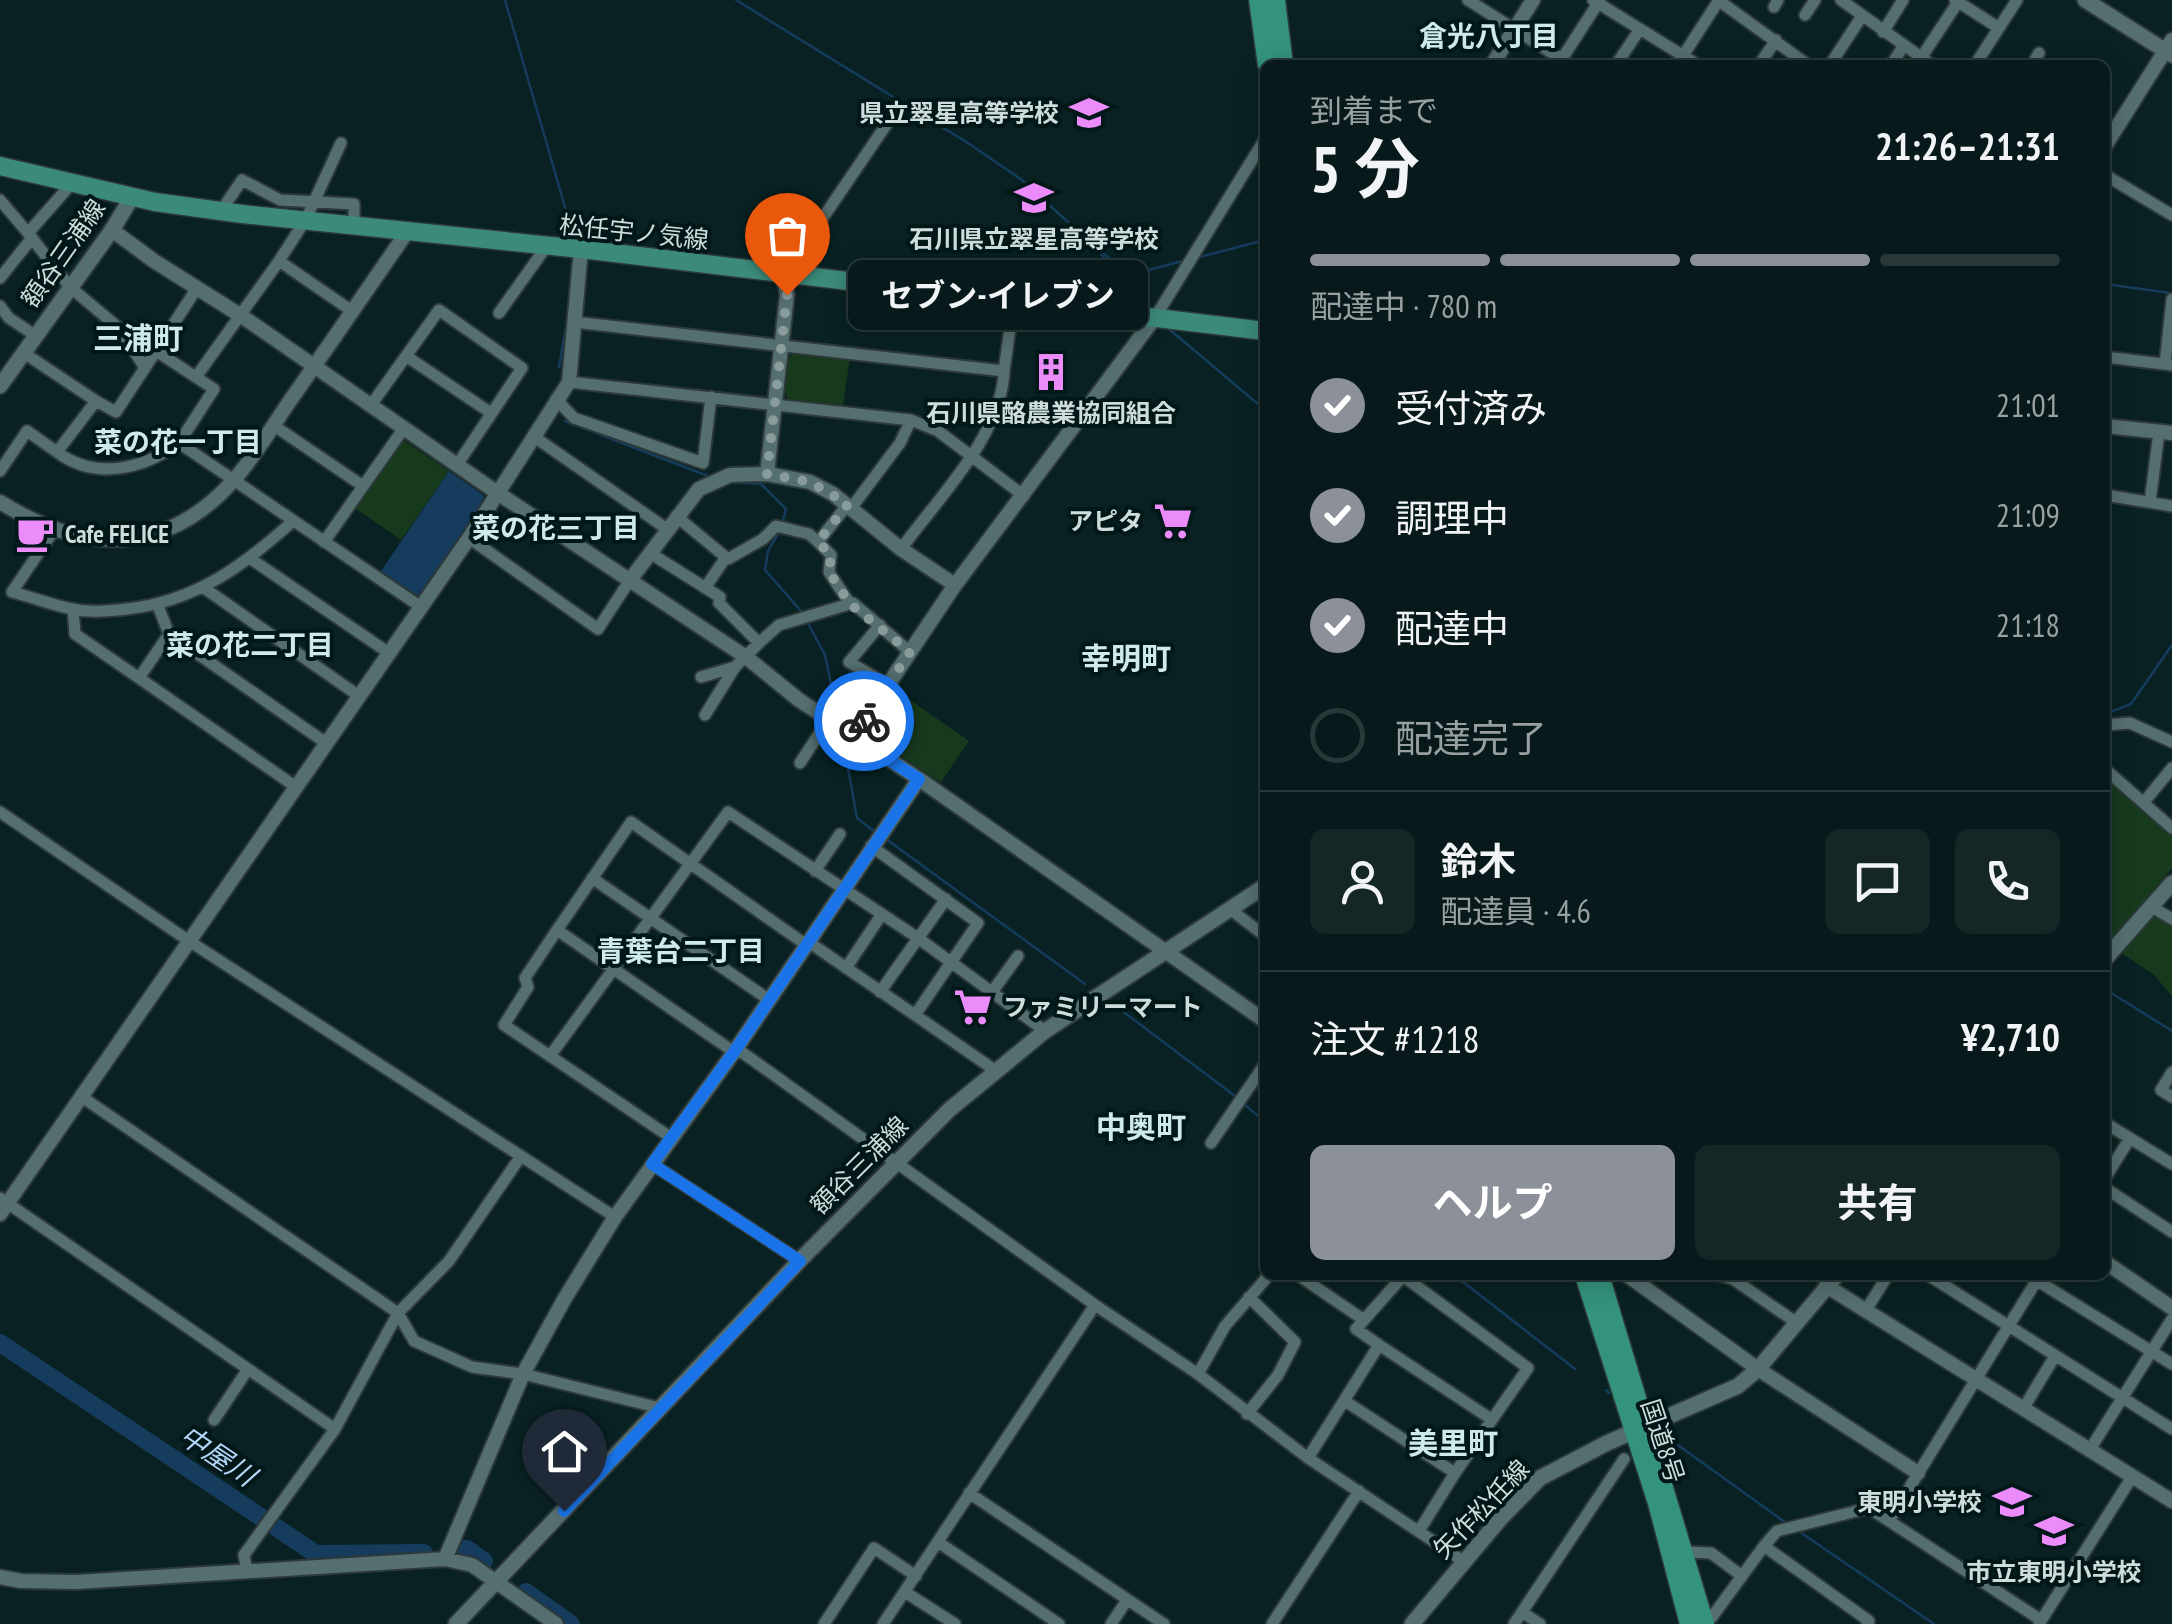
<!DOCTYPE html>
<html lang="ja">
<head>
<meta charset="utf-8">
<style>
  :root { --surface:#07191a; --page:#152627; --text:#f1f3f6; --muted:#98a0a2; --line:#283839; --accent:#8c9099 }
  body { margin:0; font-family:"PT Sans Narrow","Noto Sans JP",sans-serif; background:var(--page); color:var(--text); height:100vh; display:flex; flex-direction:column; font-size:38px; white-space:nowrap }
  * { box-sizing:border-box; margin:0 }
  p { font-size:32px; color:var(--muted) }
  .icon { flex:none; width:55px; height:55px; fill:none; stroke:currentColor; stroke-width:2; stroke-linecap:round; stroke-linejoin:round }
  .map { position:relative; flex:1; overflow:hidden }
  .side { position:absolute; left:1260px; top:60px; width:850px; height:1220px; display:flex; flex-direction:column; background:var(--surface); border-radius:15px; box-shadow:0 5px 25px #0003,0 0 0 2px var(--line) }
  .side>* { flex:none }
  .pin { position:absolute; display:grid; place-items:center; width:85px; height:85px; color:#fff; margin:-102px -42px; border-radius:50% 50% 50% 0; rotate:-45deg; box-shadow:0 0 10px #0007 }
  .pin .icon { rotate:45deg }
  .courier { position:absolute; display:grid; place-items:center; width:100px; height:100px; margin:-50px; border:8px solid #1a73e8; border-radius:50%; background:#fff; color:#222; box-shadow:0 2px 12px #0007 }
  .bubble { position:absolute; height:70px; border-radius:15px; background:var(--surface); box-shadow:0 5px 25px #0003,0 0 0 2px var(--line); font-size:32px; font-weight:700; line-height:70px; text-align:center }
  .head em { font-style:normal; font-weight:700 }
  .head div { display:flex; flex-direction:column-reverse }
  .head { display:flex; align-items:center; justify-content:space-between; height:170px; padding:0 50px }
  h1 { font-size:65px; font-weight:700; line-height:75px }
  .bar { display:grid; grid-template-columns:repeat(4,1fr); gap:15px 10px; align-content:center; height:120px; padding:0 50px }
  .bar i { height:12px; border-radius:8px; background:var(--line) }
  .bar .selected { background:var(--accent) }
  .bar p { grid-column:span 4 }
  .line { display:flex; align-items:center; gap:25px; padding:0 50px; border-top:2px solid var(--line) }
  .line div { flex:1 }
  .round { display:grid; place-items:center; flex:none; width:105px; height:105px; border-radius:15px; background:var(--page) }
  ol { padding:0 50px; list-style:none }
  li { display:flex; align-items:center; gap:30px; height:110px }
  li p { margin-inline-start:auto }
  li .icon { padding:10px; border-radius:50%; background:var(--accent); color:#fff; stroke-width:4 }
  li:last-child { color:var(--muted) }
  li i { width:55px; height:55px; border:5px solid var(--line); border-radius:50% }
  .button { display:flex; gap:20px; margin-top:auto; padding:20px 50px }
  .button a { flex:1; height:115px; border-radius:15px; background:var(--accent); color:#fff; font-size:40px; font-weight:700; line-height:115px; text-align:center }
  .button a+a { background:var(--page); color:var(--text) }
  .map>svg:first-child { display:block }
</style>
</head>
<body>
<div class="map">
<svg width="2172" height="1624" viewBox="0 0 2172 1624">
  <rect width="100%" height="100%" fill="#092122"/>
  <path fill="#173a1d" d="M793 352 850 357 843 405 789 401C780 386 784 365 793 352Z
    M403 440 449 471 401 540 355 508Z
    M900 693 969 741 941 782 874 739 873 730Z
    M2105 775 2172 834V868L2105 947Z
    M2153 914 2172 925V996L2154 975 2120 952Z"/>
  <path fill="#163c5d" d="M449 471 483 495 485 503 419 598 415 599 379 574Z"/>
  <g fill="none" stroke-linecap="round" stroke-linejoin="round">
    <path stroke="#163c5d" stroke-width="2.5" d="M505 0 574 238
      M736 0 968 143 1022 180 1093 245 1148 308
      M1102 252 1129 275 1183 261
      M1196 258 1265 240
      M2105 284 2170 293
      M1169 329 1265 410
      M559 367 568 316
      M565 421 708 476
      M725 482 761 484 786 509 783 520
      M779 532 768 551 765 570 801 611
      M809 625 825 655 838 718
      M2105 714 2131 704 2172 645
      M842 735 857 818 875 832
      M886 839 1085 984
      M2105 989 2172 1031
      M1113 1004 1235 1096
      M1245 1105 1265 1122
      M1454 1275 1575 1369
      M1606 1390 1609 1393
      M1668 1438 1789 1525
      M1800 1532 1934 1624"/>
    <path stroke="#163c5d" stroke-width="18" d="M0 1343 316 1554 424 1553
      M460 1550 467 1549 484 1561
      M526 1592 571 1624"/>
    <g stroke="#2d3839" stroke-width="15">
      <path id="minor" d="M1468 0 1571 65
        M1593 0 1698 65
        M1718 0 1808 65
        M1841 0 1932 65
        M1955 0 1999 28
        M1774 7 1778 0
        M1805 15 1815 0
        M1883 32 1903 0
        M1921 58 1958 2
        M1562 59 1600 0
        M1616 65 1640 29
        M1677 65 1719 0
        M1759 65 1776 40
        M1830 65 1862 16
        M1891 65 1903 47
        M1975 65 2017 0
        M2032 65 2039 53
        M2105 175 2172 215
        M0 200 28 233 73 182
        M221 211 242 180 280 200 354 204V225
        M28 233 70 287 120 329 145 368
        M279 261 306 219 341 143
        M784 275 897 109
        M0 278 32 238
        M0 306 9 318 36 336
        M499 313 546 247
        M1156 316 1265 139
        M574 322 1004 371C1002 435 938 498 901 549
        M156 351 197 288
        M24 353 96 401
        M406 356 491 413
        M2105 357 2172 365
        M2165 364 2172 299
        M1004 371 1014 300
        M196 377 279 261 352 311
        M569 382 911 420 938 431 1024 496
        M556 399 574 418 703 463 711 397
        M371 405 439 310 522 368 457 465
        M273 425 363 486
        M533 436 667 529
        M57 452C96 481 143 469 179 443
        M0 471 27 431 57 452 96 401 116 412 156 351 214 389 179 443 421 607
        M2105 495 2172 506
        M2150 502 2159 432
        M848 504 818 542 831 555 829 572 850 604
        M852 507 900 443 911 420
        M676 516 728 559 763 539 776 526 809 534 818 542
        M54 530 12 592C32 597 52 605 72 609 90 613 108 611 126 609 195 602 243 566 293 521
        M469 538 598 629 630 580
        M324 542 404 428
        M650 553 720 597 719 603 759 643 735 667 705 715
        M251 559 389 653
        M204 588 359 696
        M705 588 726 557
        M158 606 169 634 326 743
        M73 609 75 634 139 678
        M880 625 849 662 888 685
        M169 634 139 678 296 787
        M759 643 779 625 853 603 910 652
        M701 677 735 667
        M2105 725 2130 723 2172 742
        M800 763 828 720
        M2105 769 2172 828
        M2144 802 2172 768
        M0 812 189 941 615 1217
        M871 846 978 923 915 1015 813 945 805 944 631 822 557 930 734 1052 743 1053 1095 1305 1198 1374 1308 1458 1463 1561
        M815 871 840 834
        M592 878 768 999
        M2152 907 2172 919
        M1230 909 1265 936
        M846 968 882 914
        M880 992 946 899
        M992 992 1018 956
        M915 1015 996 1071
        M550 1056 504 1025 528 987 525 978 557 930
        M2172 1072 2161 1090 2172 1097
        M82 1097 398 1313 414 1341 472 1367 523 1374 660 1408
        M2105 1123 2172 1164
        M670 1137 550 1056 728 812 918 938 1045 1031
        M1211 1143 1265 1064
        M652 1164 800 1261
        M2105 1178 2130 1138
        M2105 1188 2172 1232
        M0 1198 335 1429
        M1298 1275 1364 1320
        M1719 1275 1733 1279 1797 1323
        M1818 1275 1831 1283
        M1928 1275 2172 1429
        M2028 1275 2172 1364
        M2040 1275 1889 1521 2041 1620
        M1866 1310 1888 1275
        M1379 1345 1491 1419
        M1198 1374 1225 1326 1269 1275
        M1345 1401 1455 1473
        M2023 1409 2055 1356
        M1247 1414 1278 1375 1295 1342 1249 1297
        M214 1420 248 1369
        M2089 1451 2172 1319
        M1308 1458 1379 1345 1356 1329 1403 1276 1528 1368 1455 1473 1419 1531
        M969 1493 1164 1624
        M938 1542 1059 1624
        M1685 1552 1711 1553 1742 1576
        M247 1571 244 1555 335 1429 398 1313 449 1261 521 1156
        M905 1592 955 1624
        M1522 1612 1540 1624
        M1712 1617 1764 1546
        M824 1624 874 1548 916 1576
        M883 1624 1095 1305
        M1111 1624 1127 1600
        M1272 1624 1359 1491
        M1514 1624 1624 1459
        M1867 1624 1869 1621 1764 1546 1777 1531 1869 1508 1889 1521
        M2039 1624 2132 1477"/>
    </g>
    <g stroke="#2d3839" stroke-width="18">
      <path id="tertiary" d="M1492 65 1533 0
        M2105 146 2172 40
        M112 230 154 261 243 317 499 494 746 657 799 700 919 779 1265 1021
        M2105 426 2172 433
        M767 474 787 295 784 275
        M0 502C82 553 164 557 232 482 256 456 274 423 294 395 332 341 370 286 407 232
        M630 580 699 489 730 475 767 474 810 482 833 494 901 549 955 585
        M853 737 955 585 1156 316
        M0 1214 469 538 569 382 581 249
        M2105 1262 2172 1308
        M1627 1275 1758 1369 1918 1473
        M1828 1287 2172 1501
        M445 1559 523 1374 565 1298 615 1217 734 1052 919 779
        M0 1577 21 1581 76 1582 445 1559 472 1565 556 1624"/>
    </g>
    <g stroke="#2d3839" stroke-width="19">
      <path id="secondary" d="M2085 0 2172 55
        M0 386 112 230 132 197
        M2105 959 2172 883
        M456 1624 803 1257 949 1110 1045 1031 1265 886
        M1412 1624 1501 1518 1540 1478 1607 1443 1738 1386 1758 1369 1837 1275"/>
    </g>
    <g stroke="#2d3839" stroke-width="21">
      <path id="primary" d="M0 166 155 202 242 214 581 249 1265 331"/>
    </g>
    <g stroke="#2d3839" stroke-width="21">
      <path id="trunk" d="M1258 0 1267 65
        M1276 0 1284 65
        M1584 1275 1657 1503 1689 1624
        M1600 1275 1705 1624"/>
    </g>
    <use href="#minor" stroke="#556e6f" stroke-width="11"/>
    <use href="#tertiary" stroke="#556e6f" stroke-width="14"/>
    <use href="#secondary" stroke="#556e6f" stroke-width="15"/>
    <use href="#primary" stroke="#3c8a79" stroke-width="18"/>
    <use href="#trunk" stroke="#34937c" stroke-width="18"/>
  </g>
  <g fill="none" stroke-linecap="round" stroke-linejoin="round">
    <path stroke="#899b9b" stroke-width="10" stroke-dasharray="0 18" d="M787 295 767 474 810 482 848 504 818 542 831 555 829 572 850 604 910 652 864 721"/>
    <path stroke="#1a73e8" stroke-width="12" d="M564 1511 800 1261 652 1164 734 1052 919 779 853 737 864 721"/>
  </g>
  <defs>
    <g id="school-bare" transform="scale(3)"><path d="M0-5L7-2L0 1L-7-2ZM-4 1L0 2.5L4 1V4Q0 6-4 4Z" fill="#ec8cfb" stroke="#021718" stroke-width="2.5" paint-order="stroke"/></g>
    <g id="building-bare" transform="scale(3)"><path d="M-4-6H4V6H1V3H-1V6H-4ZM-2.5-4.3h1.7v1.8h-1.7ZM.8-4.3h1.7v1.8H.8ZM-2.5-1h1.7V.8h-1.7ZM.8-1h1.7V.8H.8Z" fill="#ec8cfb" stroke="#021718" stroke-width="2.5" paint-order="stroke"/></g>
    <g id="supermarket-bare" transform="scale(3)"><path d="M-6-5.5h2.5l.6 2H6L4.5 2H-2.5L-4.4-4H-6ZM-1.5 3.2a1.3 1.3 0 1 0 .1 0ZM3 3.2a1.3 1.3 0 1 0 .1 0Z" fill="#ec8cfb" stroke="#021718" stroke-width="2.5" paint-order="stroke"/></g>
    <g id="cafe-bare" transform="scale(3)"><path d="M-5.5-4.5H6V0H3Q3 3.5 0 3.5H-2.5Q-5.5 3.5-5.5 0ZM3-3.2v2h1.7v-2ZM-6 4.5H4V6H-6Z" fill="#ec8cfb" stroke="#021718" stroke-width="2.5" paint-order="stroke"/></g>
  </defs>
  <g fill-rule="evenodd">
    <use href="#school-bare" x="1089" y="113"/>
    <use href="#school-bare" x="1034" y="198"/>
    <use href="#building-bare" x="1051" y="372"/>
    <use href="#supermarket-bare" x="1173" y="521"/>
    <use href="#cafe-bare" x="35" y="534"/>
    <use href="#supermarket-bare" x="973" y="1007"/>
    <use href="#school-bare" x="2012" y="1502"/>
    <use href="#school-bare" x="2054" y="1531"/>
  </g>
  <g text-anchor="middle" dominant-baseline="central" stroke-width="8" stroke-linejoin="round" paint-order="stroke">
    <g font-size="25" font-weight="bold" fill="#cedcdc" stroke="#021718" text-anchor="end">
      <text x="1059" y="113">県立翠星高等学校</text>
      <text x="1034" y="239" text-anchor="middle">石川県立翠星高等学校</text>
      <text x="1051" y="413" text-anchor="middle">石川県酪農業協同組合</text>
      <text x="1143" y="521">アピタ</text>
      <text x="65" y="534" text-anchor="start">Cafe FELICE</text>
      <text x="1003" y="1007" text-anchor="start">ファミリーマート</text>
      <text x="1982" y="1502">東明小学校</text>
      <text x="2054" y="1572" text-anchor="middle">市立東明小学校</text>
    </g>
    <g font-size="25" fill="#cedcdc" stroke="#021718">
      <text transform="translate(634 232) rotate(6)">松任宇ノ気線</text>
      <text transform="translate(63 253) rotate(-55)">額谷三浦線</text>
      <text transform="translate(859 1165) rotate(-45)">額谷三浦線</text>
      <text transform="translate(1663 1441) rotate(72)">国道8号</text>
      <text transform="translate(1481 1509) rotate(-46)">矢作松任線</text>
    </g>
    <g font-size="28" font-weight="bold" fill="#ceeaea" stroke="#021718">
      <text x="1489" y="35">倉光八丁目</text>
      <text x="178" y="441">菜の花一丁目</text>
      <text x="556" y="527">菜の花三丁目</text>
      <text x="250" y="644">菜の花二丁目</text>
      <text x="681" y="950">青葉台二丁目</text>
    </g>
    <g font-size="28" font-style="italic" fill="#b4d7fa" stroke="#021718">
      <text transform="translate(218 1455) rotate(34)">中屋川</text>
    </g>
    <g font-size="30" font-weight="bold" fill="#ceeaea" stroke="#021718">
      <text x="138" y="337">三浦町</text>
      <text x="1126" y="657">幸明町</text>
      <text x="1141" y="1126">中奥町</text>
      <text x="1453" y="1442">美里町</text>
    </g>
  </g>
</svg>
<div class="pin" style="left:787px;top:295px;background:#ea580c"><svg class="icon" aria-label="bag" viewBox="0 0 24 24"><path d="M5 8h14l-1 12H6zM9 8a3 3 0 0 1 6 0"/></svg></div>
<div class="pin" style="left:564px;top:1511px;background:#1f2937"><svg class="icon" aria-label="home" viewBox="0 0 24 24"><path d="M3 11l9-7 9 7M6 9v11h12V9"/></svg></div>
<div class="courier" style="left:864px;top:721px"><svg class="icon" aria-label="bike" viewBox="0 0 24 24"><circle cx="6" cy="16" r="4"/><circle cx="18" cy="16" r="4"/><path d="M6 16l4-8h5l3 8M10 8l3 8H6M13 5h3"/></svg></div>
<div class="bubble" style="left:848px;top:260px;width:300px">セブン-イレブン</div>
<section class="side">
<div class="head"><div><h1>5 分</h1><p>到着まで</p></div><em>21:26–21:31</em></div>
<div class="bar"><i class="selected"></i><i class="selected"></i><i class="selected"></i><i></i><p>配達中 · 780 m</p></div>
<ol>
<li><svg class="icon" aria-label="check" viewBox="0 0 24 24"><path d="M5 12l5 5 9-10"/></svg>受付済み<p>21:01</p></li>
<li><svg class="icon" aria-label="check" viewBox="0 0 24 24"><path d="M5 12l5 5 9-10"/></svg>調理中<p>21:09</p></li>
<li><svg class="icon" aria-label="check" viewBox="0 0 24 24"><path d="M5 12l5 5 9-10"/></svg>配達中<p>21:18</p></li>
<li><i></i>配達完了</li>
</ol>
<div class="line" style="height:180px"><a class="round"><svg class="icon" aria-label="person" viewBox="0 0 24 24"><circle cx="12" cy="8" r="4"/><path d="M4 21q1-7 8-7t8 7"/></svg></a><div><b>鈴木</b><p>配達員 · 4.6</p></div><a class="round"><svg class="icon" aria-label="chat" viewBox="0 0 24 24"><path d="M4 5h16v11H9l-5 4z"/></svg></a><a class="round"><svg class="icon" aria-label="phone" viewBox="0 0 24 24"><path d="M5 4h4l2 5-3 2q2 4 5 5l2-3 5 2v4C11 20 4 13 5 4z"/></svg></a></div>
<div class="line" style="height:130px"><div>注文 #1218</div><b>¥2,710</b></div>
<div class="button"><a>ヘルプ</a><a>共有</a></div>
</section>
</div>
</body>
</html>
